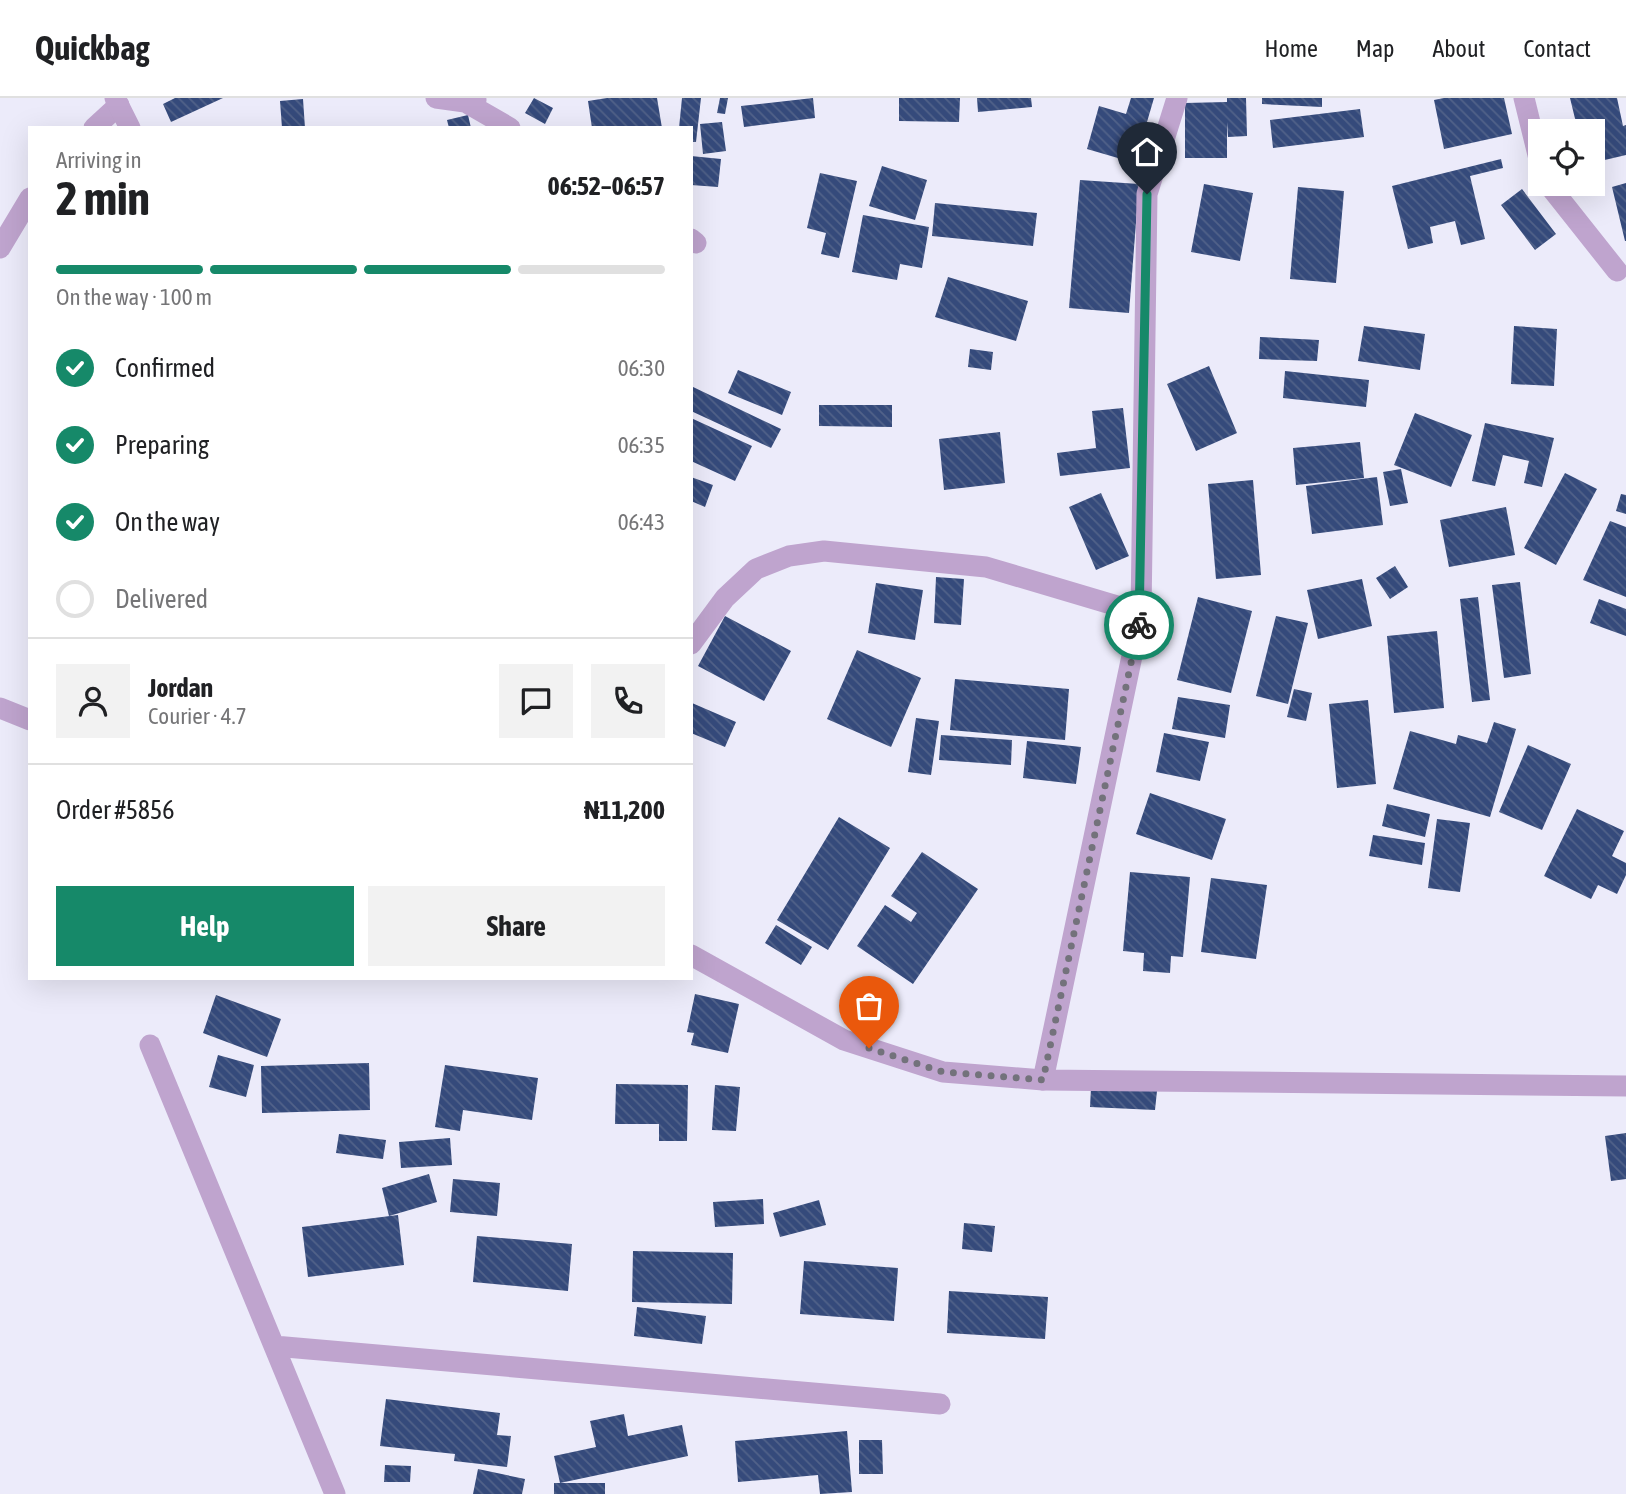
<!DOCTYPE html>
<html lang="en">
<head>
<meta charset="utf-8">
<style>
  :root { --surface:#fff; --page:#f2f2f2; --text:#202124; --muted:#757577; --line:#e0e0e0; --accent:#168969 }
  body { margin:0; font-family:"Asap Condensed",sans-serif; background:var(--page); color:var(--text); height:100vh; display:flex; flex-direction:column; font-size:26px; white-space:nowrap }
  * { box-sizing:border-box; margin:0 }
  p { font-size:23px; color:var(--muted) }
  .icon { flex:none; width:38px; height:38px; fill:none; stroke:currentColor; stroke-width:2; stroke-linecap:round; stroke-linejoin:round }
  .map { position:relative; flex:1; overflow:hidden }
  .panel { position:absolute; left:28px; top:28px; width:665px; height:854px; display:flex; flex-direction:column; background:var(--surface); border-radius:0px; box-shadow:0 7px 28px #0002 }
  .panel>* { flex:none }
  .tools { position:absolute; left:1528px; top:21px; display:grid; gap:14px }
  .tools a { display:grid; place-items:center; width:77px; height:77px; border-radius:0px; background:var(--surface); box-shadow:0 7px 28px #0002; font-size:35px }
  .pin { position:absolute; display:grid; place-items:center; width:60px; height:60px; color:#fff; margin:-72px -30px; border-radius:50% 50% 50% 0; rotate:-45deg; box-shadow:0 0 7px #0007 }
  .pin .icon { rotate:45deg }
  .courier { position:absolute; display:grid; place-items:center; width:70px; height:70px; margin:-35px; border:5px solid #168969; border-radius:50%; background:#fff; color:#222; box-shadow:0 2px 9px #0007 }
  .head em { font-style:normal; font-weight:700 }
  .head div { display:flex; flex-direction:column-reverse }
  .head { display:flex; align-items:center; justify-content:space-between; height:119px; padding:0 28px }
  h1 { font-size:46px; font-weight:700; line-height:52px }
  .bar { display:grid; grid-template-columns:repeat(4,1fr); gap:10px 7px; align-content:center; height:84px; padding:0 28px }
  .bar i { height:9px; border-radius:5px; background:var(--line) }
  .bar .active { background:var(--accent) }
  .bar p { grid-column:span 4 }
  .line { display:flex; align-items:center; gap:18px; padding:0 28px; border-top:2px solid var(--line) }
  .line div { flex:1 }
  .round { display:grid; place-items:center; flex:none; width:74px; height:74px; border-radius:0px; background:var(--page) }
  ol { padding:0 28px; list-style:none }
  li { display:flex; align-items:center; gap:21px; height:77px }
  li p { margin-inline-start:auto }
  li .icon { padding:7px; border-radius:50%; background:var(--accent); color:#fff; stroke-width:4 }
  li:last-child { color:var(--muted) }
  li i { width:38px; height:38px; border:4px solid var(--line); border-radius:50% }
  .primary-button { display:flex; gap:14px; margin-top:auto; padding:14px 28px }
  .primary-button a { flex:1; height:80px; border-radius:0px; background:var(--accent); color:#fff; font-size:28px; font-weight:700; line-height:80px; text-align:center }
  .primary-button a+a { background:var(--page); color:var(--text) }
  header { display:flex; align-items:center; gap:42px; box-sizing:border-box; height:98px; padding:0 35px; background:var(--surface); border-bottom:2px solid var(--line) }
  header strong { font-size:33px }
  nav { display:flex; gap:38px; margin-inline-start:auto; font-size:24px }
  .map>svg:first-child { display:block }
</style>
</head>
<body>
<header>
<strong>Quickbag</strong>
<nav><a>Home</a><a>Map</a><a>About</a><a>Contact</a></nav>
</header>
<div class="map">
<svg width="1626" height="1396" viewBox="0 0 1626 1396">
  <defs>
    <pattern id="building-back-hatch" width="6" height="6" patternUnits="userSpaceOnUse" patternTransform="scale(1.75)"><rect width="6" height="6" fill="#354a7b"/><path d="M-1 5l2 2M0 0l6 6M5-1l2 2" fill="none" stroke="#516289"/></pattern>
  </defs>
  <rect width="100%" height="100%" fill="#ecebfa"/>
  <path fill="url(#building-back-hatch)" d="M175 0H223L171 24 163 6Z
    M534 0 553 10 545 26 525 15Z
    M607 0H657L662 30H592L588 3Z
    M682 0H701L696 44H691V30H679Z
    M720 0H728L725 16 717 15Z
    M813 0 815 20 744 29 741 8Z
    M899 0H960L959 24 899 23Z
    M977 0H1031L1032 9 978 14Z
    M1131 0H1154L1135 65 1087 51 1099 8 1126 16Z
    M1227 0H1246L1247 38 1228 39 1227 24V60H1185V5L1227 4Z
    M1262 0H1322V9L1262 6Z
    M1444 0H1504L1512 36 1444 51 1434 2Z
    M1570 0H1617L1623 28 1626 27V57L1592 65V33H1578Z
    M303 1 305 30H282L280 3Z
    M1360 11 1364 39 1273 50 1270 22Z
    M468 17 471 30H449L447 22Z
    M722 24 726 53 703 56 700 26Z
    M691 58 721 61 718 89 691 87Z
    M1501 61 1503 70 1470 78 1485 141 1461 147 1455 123 1430 129 1433 145 1408 151 1392 88Z
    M882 68 927 82 915 122 869 108Z
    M820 75 857 83 839 160 821 156 826 135 807 130Z
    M1080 82 1139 86 1129 215 1069 210Z
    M1626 85V143H1625L1612 89Z
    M1204 86 1253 95 1240 163 1191 154Z
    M1298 89 1344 93 1336 185 1290 181Z
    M1522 91 1556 136 1535 152 1501 107Z
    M935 105 1037 115 1033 148 932 138Z
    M863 117 929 129 922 170 900 166 897 182 852 174Z
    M948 179 1028 203 1016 243 935 219Z
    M1364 228 1425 236 1420 272 1358 263Z
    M1514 228 1557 231 1554 288 1511 286Z
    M1260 239 1319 242 1317 263 1259 261Z
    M970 251 993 254 991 272 968 269Z
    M1209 268 1237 335 1196 353 1167 286Z
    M738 272 791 294 782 317 728 295Z
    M1285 273 1369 282 1366 309 1283 300Z
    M691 288 781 331 771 350 691 313Z
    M819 307H892V329L819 328Z
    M1123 310 1130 370 1060 378 1057 355 1096 350 1092 313Z
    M1415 315 1472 337 1451 389 1394 367Z
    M691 320 752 348 735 383 691 363Z
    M1485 325 1554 340 1542 389 1524 385 1529 363 1503 357 1495 388 1472 383Z
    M1000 334 1005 385 944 392 939 341Z
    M1360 344 1364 380 1296 387 1293 350Z
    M1401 371 1408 405 1390 408 1383 374Z
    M1565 375 1597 391 1556 467 1524 450Z
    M691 379 713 387 705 409 691 403Z
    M1377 379 1383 427 1312 436 1306 388Z
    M1253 382 1261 477 1216 481 1208 386Z
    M1101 395 1129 458 1096 472 1069 409Z
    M1621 396 1626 397V416L1616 413Z
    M1506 409 1515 457 1449 469 1440 422Z
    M1610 423 1626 429V499L1583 482Z
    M1395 468 1408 489 1390 501 1376 480Z
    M936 479 964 481 961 527 934 525Z
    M1362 481 1372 528 1318 541 1307 492Z
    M1520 484 1531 576 1504 580 1492 487Z
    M876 485 923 492 915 542 868 535Z
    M1198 499 1252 513 1231 595 1177 582Z
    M1478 499 1490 602 1472 604 1460 501Z
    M1599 501 1626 511V538L1590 525Z
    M725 518 791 553 764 603 698 568Z
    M1276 518 1308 525 1288 606 1256 598Z
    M1437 533 1444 610 1394 615 1387 538Z
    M857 552 921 580 891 649 827 621Z
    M955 581 1069 591 1065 642 950 632Z
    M1294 591 1312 595 1306 623 1287 619Z
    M1178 599 1230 607 1225 640 1172 631Z
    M1368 602 1376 686 1337 690 1329 606Z
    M692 605 736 624 725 649 691 635Z
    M916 620 939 623 931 677 908 674Z
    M1494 624 1516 631 1490 719 1393 691 1410 633 1456 646 1458 637 1487 645Z
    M1164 635 1209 644 1200 683 1156 674Z
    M941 637 1012 642 1011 667 939 662Z
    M1027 643 1081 649 1076 686 1023 680Z
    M1528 647 1571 666 1542 732 1499 714Z
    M1150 695 1226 721 1212 762 1136 736Z
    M1387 706 1430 716 1425 739 1382 728Z
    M1577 711 1624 733 1612 758 1626 765V777L1617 796 1598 787 1591 801 1544 778Z
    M839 719 890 750 828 852 777 822Z
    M1437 721 1470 725 1460 794 1428 790Z
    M1373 737 1425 745 1422 767 1369 758Z
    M922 754 978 791 913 886 857 848 885 807 911 824 917 815 891 798Z
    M1130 774 1190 779 1183 859 1171 858 1170 875 1143 873 1144 855 1123 853Z
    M1211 780 1267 787 1256 861 1201 854Z
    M776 827 812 849 801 867 765 845Z
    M695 896 739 906 728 955 691 947 694 935 687 934Z
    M216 897 281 921 267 959 203 935Z
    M218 957 254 967 246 999 209 989Z
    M369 965 370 1012 262 1015 261 968Z
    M445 967 538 980 532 1022 463 1012 460 1033 435 1029Z
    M616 986 688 987 687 1043H659V1026H615Z
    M715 987 740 989 736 1033 712 1032Z
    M1091 990 1157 993 1155 1012 1090 1009Z
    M1626 1035V1081L1611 1083 1605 1038Z
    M339 1036 386 1042 383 1061 336 1055Z
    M450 1040 452 1067 401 1070 399 1044Z
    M429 1076 437 1104 389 1118 382 1090Z
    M453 1081 500 1085 497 1118 450 1114Z
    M763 1101 764 1126 715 1129 713 1104Z
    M819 1102 826 1127 780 1139 773 1115Z
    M398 1117 404 1167 308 1179 302 1129Z
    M964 1125 995 1128 992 1154 962 1151Z
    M477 1138 572 1146 568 1193 473 1184Z
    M633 1153 733 1155 732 1206 632 1204Z
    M804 1163 898 1170 894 1223 800 1216Z
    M949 1193 1048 1199 1045 1241 947 1235Z
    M637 1209 706 1218 702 1246 634 1238Z
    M386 1301 500 1315 497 1337 511 1338 507 1369 454 1363 455 1356 380 1348Z
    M624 1316 628 1338 682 1327 688 1358 560 1385 554 1358 596 1349 590 1323Z
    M847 1333 852 1394 820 1396 818 1377 738 1384 735 1343Z
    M859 1342H882L883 1376H859Z
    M385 1367 411 1368 410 1384H384Z
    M478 1371 525 1381 522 1396H473Z
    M554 1385H605V1396H554Z"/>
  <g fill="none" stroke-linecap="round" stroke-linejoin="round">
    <path stroke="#bfa4ce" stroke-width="21" d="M436 0 465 4 476 2
      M465 0V4L510 30
      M1524 0 1540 65
      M94 30 119 7
      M1548 86 1617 173
      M691 141 696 145
      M0 150 30 100
      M691 546 725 500 756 471 789 458 824 453 986 469 1141 515
      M0 610 30 622
      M150 947 335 1396
      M1043 982 1141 515 1147 96 1177 0
      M274 1248 940 1306"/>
    <path stroke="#bfa4ce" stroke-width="21" d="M115 0 130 30
      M691 857 844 942 943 974 1043 982 1626 988"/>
  </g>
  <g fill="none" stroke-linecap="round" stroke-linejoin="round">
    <path stroke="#73727b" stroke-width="7" stroke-dasharray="0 12.6" d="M869 950 943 974 1043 982 1139 527"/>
    <path stroke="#168969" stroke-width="9" d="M1139 527 1147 96"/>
  </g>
</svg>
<div class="tools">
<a><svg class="icon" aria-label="locate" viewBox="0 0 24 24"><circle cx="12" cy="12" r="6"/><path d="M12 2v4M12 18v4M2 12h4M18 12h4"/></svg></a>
</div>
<div class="pin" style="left:869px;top:950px;background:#ea580c"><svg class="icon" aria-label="bag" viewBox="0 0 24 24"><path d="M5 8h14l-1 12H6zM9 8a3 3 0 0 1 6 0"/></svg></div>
<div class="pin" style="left:1147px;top:96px;background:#1f2937"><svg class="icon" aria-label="home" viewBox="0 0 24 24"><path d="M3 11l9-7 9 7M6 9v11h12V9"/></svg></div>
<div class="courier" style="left:1139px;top:527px"><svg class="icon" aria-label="bike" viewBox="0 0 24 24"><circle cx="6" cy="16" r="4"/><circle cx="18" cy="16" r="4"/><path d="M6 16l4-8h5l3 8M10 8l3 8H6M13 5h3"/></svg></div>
<section class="panel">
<div class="head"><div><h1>2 min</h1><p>Arriving in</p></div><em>06:52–06:57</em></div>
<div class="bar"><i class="active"></i><i class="active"></i><i class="active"></i><i></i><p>On the way · 100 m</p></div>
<ol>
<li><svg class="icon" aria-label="check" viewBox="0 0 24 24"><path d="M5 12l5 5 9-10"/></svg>Confirmed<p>06:30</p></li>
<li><svg class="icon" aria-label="check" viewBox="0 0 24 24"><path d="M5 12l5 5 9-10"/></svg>Preparing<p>06:35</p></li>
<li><svg class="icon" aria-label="check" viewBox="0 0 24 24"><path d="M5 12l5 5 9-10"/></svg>On the way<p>06:43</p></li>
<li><i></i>Delivered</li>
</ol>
<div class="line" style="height:126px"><a class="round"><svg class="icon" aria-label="person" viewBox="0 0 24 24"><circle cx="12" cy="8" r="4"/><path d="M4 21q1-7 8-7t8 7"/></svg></a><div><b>Jordan</b><p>Courier · 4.7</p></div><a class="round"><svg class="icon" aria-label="chat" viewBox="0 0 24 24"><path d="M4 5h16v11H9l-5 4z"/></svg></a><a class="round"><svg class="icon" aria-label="phone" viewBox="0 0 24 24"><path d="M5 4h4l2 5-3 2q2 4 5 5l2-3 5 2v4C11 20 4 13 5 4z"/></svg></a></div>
<div class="line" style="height:91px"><div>Order #5856</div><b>₦11,200</b></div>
<div class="primary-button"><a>Help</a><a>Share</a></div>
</section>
</div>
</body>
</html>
